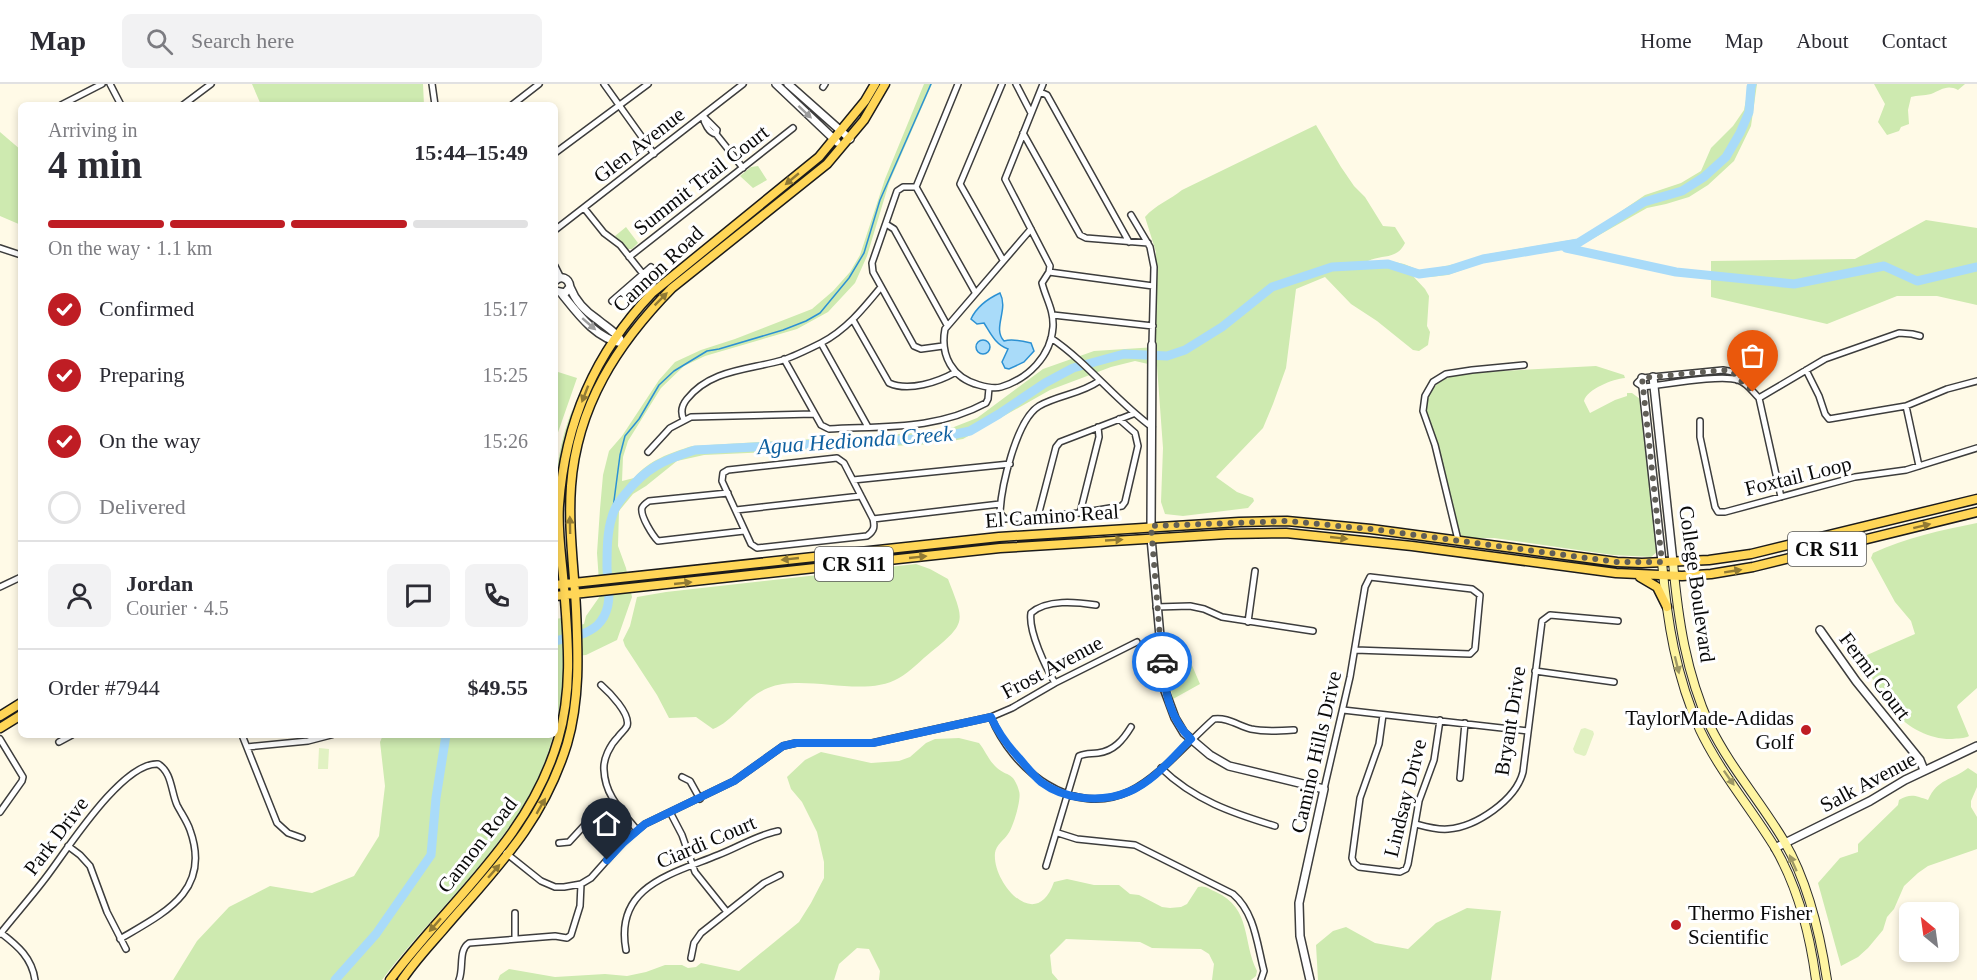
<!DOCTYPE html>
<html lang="en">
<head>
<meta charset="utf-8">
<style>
  :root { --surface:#fff; --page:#f2f2f3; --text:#2b2b33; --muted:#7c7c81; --line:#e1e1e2; --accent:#bf1d24 }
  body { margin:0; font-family:"Times New Roman",serif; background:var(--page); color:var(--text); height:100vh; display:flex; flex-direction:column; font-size:22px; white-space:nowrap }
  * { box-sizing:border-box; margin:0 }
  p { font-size:20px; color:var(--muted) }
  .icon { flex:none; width:33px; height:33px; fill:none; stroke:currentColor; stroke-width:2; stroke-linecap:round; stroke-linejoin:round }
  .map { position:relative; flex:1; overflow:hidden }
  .sheet { position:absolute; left:18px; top:18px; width:540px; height:636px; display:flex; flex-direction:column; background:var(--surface); border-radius:9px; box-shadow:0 3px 9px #0003 }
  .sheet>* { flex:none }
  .needle { width:39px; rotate:331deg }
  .fabs { position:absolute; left:1899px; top:818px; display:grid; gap:12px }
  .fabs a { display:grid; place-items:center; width:60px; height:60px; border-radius:9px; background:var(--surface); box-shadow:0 3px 9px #0003; font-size:30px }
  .pin { position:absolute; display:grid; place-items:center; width:51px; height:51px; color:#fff; margin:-62px -26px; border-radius:50% 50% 50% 0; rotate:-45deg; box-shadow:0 0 6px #0007 }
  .pin .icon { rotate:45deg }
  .courier { position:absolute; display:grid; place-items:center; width:60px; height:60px; margin:-30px; border:4px solid #1a73e8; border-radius:50%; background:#fff; color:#222; box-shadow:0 2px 8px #0007 }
  .headline em { font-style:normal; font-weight:800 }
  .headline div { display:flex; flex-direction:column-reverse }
  .headline { display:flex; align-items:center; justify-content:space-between; height:102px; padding:0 30px }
  h1 { font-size:39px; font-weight:800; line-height:45px }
  .bar { display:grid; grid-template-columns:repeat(4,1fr); gap:9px 6px; align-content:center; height:72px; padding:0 30px }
  .bar i { height:8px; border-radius:4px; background:var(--line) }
  .bar .on { background:var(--accent) }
  .bar p { grid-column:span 4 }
  .line { display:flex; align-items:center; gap:15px; padding:0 30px; border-top:2px solid var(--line) }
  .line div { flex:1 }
  .round { display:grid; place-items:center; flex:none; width:63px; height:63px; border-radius:9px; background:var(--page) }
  ol { padding:0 30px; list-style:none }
  li { display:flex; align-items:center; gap:18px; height:66px }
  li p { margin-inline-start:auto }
  li .icon { padding:6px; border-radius:50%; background:var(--accent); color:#fff; stroke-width:4 }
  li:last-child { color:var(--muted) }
  li i { width:33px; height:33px; border:3px solid var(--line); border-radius:50% }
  header { display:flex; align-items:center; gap:36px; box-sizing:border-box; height:84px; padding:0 30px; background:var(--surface); border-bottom:2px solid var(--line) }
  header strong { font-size:28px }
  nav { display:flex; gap:33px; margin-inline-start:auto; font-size:21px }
  .search { width:420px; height:54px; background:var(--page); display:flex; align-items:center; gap:15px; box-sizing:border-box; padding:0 21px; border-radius:9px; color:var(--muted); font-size:22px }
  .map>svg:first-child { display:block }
</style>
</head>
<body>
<header>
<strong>Map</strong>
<div class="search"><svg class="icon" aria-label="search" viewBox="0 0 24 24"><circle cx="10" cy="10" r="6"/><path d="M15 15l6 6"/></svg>Search here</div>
<nav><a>Home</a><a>Map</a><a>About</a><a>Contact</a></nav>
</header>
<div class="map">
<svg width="1977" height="896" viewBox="0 0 1977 896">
  <rect width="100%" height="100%" fill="#fffae7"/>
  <path fill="#ceeab0" d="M252 0H423L424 21H261Z
    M924 0H932L889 99 867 172 855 199 828 228 797 245 705 272 684 282 661 304 628 357 623 373 622 397 634 394C649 376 670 369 692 362L933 348 954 343 977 334 1043 285 1094 267 1156 263V168L1145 133C1155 121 1170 116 1182 106L1316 41 1341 83 1354 102 1365 113 1383 142 1395 143 1405 159C1397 176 1383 170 1368 177H1390L1404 180 1419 186H1427L1464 178 1483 171 1582 154 1645 111 1681 99 1701 87 1711 64 1733 42 1744 26 1749 0H1757L1751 42 1734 77 1708 101 1689 113 1666 120 1647 124 1578 163 1537 170 1515 171 1490 176 1448 191 1430 193 1412 191 1425 205 1429 212 1427 242 1430 248 1428 261 1419 267 1413 266 1377 237 1351 220 1325 193 1296 205 1286 284 1273 320 1263 344 1216 393 1237 408 1253 414 1254 417 1248 424 1183 432 1165 430 1161 418 1163 364 1157 282 1135 277 1111 283 1050 306 963 355 934 360 704 371 677 377 646 402 633 410 619 427 618 462 626 484 632 513 617 556 586 571 564 573 562 611 555 643V535L562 534 563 545 584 540 586 532 600 512 597 469 600 425 603 391 609 367 622 352 659 296 675 278 701 266 735 255 812 225 833 207 850 188 860 171 885 95Z
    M1874 0H1965L1958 6C1947 0 1941 6 1931 10 1924 12 1917 11 1911 13L1908 26 1909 40 1901 43 1899 47 1887 51 1878 38 1885 20Z
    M0 48 21 66V141L0 132Z
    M758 82 767 96 753 104 740 92 751 83Z
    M1926 136 1977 144V221L1937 212H1897L1827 240 1711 213V177L1855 175Z
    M626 143 638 159 632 165H627L615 152Z
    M1596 282 1624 291 1625 294C1613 295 1587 305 1584 317L1590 329 1615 316 1627 312V309H1632L1640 315 1657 468 1651 473 1613 471 1494 454H1463L1459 448C1453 423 1447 397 1440 372 1435 356 1423 335 1427 318 1432 297 1446 294 1464 289Z
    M555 287 577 294 555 357Z
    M573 324 561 371 555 422C555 388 560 355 573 324Z
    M1977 439V604L1958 621 1957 623 1969 652C1964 655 1958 654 1952 655 1909 656 1870 612 1867 571L1915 550 1911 537 1895 518 1871 474 1873 469C1905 454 1942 446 1977 439Z
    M916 480 930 485 948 495C964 537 968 538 931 568 921 576 910 588 899 594 863 615 805 589 768 604 746 612 734 637 713 645L696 633 669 634 657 611 625 562 623 556 630 542 637 513 666 508Z
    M1188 572 1200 600 1173 615 1169 597 1167 578Z
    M383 651H553C532 744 438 821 382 896H173L197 857 229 823 270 802 312 809 354 792 379 752 385 702 380 658Z
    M959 654 979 659C985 666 988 675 995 682 1007 694 1013 686 1019 707 1022 714 1013 744 1008 750 1004 756 996 761 995 769 992 798 1036 850 1054 798L1067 795 1094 801H1119L1130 810 1139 811 1162 823 1170 824 1181 823 1187 820 1198 803C1205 801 1209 805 1216 808 1252 825 1242 857 1257 887L1256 892 1251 896H1212L1214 880 1209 870 1201 865 1152 864 1140 858 1066 855 1050 871 1052 889 1058 896H879L880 887 869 865 857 864 839 880 834 896H498L500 891 509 885 555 893 605 890 627 892 646 888 665 881H682L688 884 696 883 701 879 739 887 799 838 811 819 824 794V778L817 748 802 718 791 705 787 693 805 676 821 668 871 679 899 677 910 673 926 659 935 655Z
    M1968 684 1977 690V703L1971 717V723L1977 733V765L1928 782 1918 789 1904 802 1894 825 1887 833 1883 846 1868 864 1858 873 1841 882 1818 799 1840 774 1858 768V760L1898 721 1899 716C1911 709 1916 712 1928 716 1938 694 1951 697 1968 684Z
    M1467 824 1501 827 1491 896H1318L1316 861 1333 847 1346 843 1375 859 1408 865 1436 839Z"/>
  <path fill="#e1f1c2" d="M1585 644 1593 647 1594 650 1586 671 1584 672 1575 669 1573 665 1581 645Z
    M319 664 329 665 328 685H318Z"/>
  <path fill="#a9dbf9" stroke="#2c91d3" stroke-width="1.5" d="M1000 209C1009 226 992 244 1004 257 1011 255 1023 257 1031 259L1034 267 1024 278 1009 285 1005 284 1002 278 1008 265C995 260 991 250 984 239L977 240 971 235C977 222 987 215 1000 209Z
    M976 263a7 7 0 1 1 14 0a7 7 0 1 1-14 0Z"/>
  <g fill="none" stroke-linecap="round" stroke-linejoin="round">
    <path stroke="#2c91d3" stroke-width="1.5" d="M612 432 620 371 625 352 639 335 659 301 674 287 707 267 719 265 783 246 806 237 820 229 849 194 864 169 880 116 931 0"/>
    <path stroke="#a9dbf9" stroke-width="9" d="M1566 164 1676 188 1794 200 1884 182 1917 197 1977 183
      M555 557C570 553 591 551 601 537 613 521 608 502 607 484 607 467 607 448 612 433 614 424 620 416 626 409 647 383 664 376 695 366L938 354 970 347 999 330 1045 299 1073 284 1124 270 1167 272 1185 266 1222 243 1272 203 1332 183 1388 180 1419 190 1449 186 1483 175 1578 159 1644 118 1682 107 1704 93 1726 73 1740 49 1749 28 1751 3 1752 0
      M335 896 376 850 431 771 436 714 446 651"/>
    <g stroke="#3d3d3d" stroke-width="8">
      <path id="minor" d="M110 0 121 21
        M432 0 435 21
        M604 0 654 70
        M958 0 916 103 975 208
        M1002 0 960 100 1003 176
        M1016 0 1031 29
        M823 3 825 0
        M1040 8 1047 11 1129 158
        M61 21 102 0
        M183 21 211 0
        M512 21 539 0
        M703 32C704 39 709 49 716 50L743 84
        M703 32 717 46 716 50
        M1023 49 1080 151 1086 154 1148 159
        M555 69 648 0
        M916 103H903L897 107 872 179 873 188 914 262 921 265 943 262
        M584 124 604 149 620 161 643 190 612 217
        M1131 131 1150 163 1154 183 1152 261
        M886 140 894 145 947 241
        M1031 145 945 245C940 271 952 294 979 301 986 303 994 305 1001 303 1028 295 1051 272 1053 243 1054 226 1046 215 1042 199L1049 188 1050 182 1005 95 1043 0
        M555 146 743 0
        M0 164 21 171
        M629 173 793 44
        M555 182 561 194
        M1049 188 1153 202
        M643 190 651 183
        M1053 231 1153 242
        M853 236 889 299C909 308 938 298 956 288
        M1051 254C1088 279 1116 317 1152 343
        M821 259 868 343
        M784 275 821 341 829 345C885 342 936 346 986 319L988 315 989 304
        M1806 286 1819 312 1825 330 1829 335 1906 322 1947 305 1977 297
        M1737 296 1733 288 1723 286 1642 294 1637 299 1643 303C1664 301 1720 290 1738 296 1747 299 1752 307 1759 314L1781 413
        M1099 297C1081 310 1058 311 1039 322 1016 336 1001 404 1000 429L1005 435 1080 429 1122 422 1125 418 1138 362 1135 349 1119 335
        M1759 314 1825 275 1899 249 1912 250 1920 252
        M1906 322 1919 382
        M684 336C680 328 682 321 687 315 711 285 749 286 783 276 795 272 809 265 821 259 846 246 863 225 881 203
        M1700 337V353L1715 423 1718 428H1725L1855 393 1906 386 1977 364
        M648 368 670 344 691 333 814 330
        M837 374 844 379 873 435C875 443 874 447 867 452L757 464 751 460 722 397 723 389 728 386Z
        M853 396 1010 380
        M728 409 649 417C646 419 643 421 642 424 640 432 653 452 658 457L744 447
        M736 426 861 412
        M1080 429 1099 353 1098 343
        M1038 432 1056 363 1060 358 1133 330
        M873 435 1000 420
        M1458 456 1435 361 1423 327 1425 312 1433 298 1446 290 1472 286 1524 281
        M0 503 21 493
        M1156 523 1190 522 1204 525 1222 533 1313 547
        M1248 538 1255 487
        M1535 587 1614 598
        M1055 599C1046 584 1028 547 1031 529 1047 515 1076 518 1096 521
        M601 601C609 608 631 630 627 642 625 646 621 649 618 653 610 661 603 675 604 686 605 712 622 727 637 746
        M1343 626 1528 647
        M1383 631 1379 660 1360 714 1352 774 1354 779 1359 783 1400 788 1406 785 1408 780 1419 717 1434 676 1440 636
        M991 633C1012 685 1072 735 1130 707 1158 694 1190 656 1214 635 1227 633 1239 642 1251 645 1265 648 1279 647 1294 646
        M242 651 277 739 288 749 302 754
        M0 655 23 693 22 697 0 728
        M59 658 72 651
        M247 663 308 657 331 651
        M1161 684C1194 716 1232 729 1275 742
        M682 693 690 697 700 715
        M1460 694 1465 639
        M1324 705 1350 593 1365 503 1370 493 1472 505 1480 511 1475 565 1470 570 1355 566
        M670 728 682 751 695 788 727 828
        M1416 740C1427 743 1437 746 1448 745 1476 743 1516 716 1523 688L1542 537 1550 531 1618 537
        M1058 749 1077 755 1135 761 1233 810C1255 829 1257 860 1264 887L1261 896
        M559 759 569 758 593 732 613 717
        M68 762 80 771 90 782 107 828 126 865
        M506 769 541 797 555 803H564L581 800 591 794 623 758 645 740 734 697 783 662 796 659H872L991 633 1012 624 1055 599 1137 558
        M1046 782 1079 672C1086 669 1091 670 1098 669 1114 667 1123 656 1131 643
        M515 829V855
        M1 849C18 862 32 874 35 896
        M0 850C15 831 32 812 47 792 67 766 122 678 158 680 172 688 171 708 177 721 181 729 187 737 190 746 212 807 164 829 120 855
        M626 866C614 802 672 790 718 771 739 763 757 751 778 747
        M691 874 694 859 701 849 764 799 780 791
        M459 896C464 884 458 866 469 859L555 852 567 854 571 851 580 822 581 800"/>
    </g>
    <g stroke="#3d3d3d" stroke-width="10">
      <path id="tertiary" d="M776 0 837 58
        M788 0 850 55
        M555 197C561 191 569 194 570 203L565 209 555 207
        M570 203C575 216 586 228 598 236 605 242 614 247 620 255
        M562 210C578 230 597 256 623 259
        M1653 293 1673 478
        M1642 294 1662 478
        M1151 443 1152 261
        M1151 454 1165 607 1175 634 1184 649 1210 671 1229 682 1324 705 1299 819 1300 852 1310 896
        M1820 546 1856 597 1920 676 1924 686
        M1775 764 1870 717 1905 696 1977 662"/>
    </g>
    <g stroke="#2c2c2c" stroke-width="10">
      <path id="secondary" d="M1662 478C1667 537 1676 593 1700 646 1720 688 1750 723 1774 762 1797 801 1810 851 1816 896
        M1673 478C1678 535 1686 589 1710 642 1730 683 1761 718 1784 757 1808 798 1820 849 1827 896"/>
    </g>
    <g stroke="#1b1b1b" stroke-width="11">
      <path id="primary" d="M1640 493 1657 503 1667 523
        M555 501 999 453 1239 438 1287 437 1371 445 1617 478 1642 479 1709 476 1751 470 1977 415
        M555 512 1000 464 1227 450 1286 449 1412 462 1616 489 1682 492 1711 490 1753 483 1977 428
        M0 632 21 619
        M0 644 21 631
        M390 896C449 817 530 754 558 656 573 605 568 555 564 503 562 476 557 447 559 421 565 338 595 269 652 209L819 73 865 17 875 0
        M402 896C414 878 428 863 442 847 495 785 542 741 567 660 580 615 578 570 576 525 574 484 568 443 571 402 577 322 617 260 672 204L827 80 864 36 885 0"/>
    </g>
    <use href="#minor" stroke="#fff" stroke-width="5"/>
    <use href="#tertiary" stroke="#fff" stroke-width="7"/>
    <use href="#secondary" stroke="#fff5a2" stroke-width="8"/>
    <use href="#primary" stroke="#ffd657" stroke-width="8"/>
  </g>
  <defs><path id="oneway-solid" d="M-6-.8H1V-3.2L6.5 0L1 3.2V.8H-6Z" transform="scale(1.5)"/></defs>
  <g fill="#9d9d9d">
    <use href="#oneway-solid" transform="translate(805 28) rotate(43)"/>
    <use href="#oneway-solid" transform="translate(589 240) rotate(41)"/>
  </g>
  <g fill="#917a34">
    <use href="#oneway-solid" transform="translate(792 95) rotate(140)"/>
    <use href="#oneway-solid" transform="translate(661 215) rotate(-45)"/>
    <use href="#oneway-solid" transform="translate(585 310) rotate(111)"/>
    <use href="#oneway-solid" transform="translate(570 441) rotate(-91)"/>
    <use href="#oneway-solid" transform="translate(1922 442) rotate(-14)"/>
    <use href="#oneway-solid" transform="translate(1339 454) rotate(6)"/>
    <use href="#oneway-solid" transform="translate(1114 456) rotate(-3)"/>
    <use href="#oneway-solid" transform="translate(918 473) rotate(-6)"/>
    <use href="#oneway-solid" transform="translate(790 475) rotate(174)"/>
    <use href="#oneway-solid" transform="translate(1733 487) rotate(-9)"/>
    <use href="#oneway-solid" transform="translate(683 499) rotate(-6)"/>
    <use href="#oneway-solid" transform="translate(541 722) rotate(-60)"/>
    <use href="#oneway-solid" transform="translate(494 787) rotate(-49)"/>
    <use href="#oneway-solid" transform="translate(435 841) rotate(131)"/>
  </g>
  <g fill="#9d9765">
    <use href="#oneway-solid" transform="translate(1677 581) rotate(76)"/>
    <use href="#oneway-solid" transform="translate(1729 694) rotate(55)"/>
    <use href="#oneway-solid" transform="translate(1793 779) rotate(-114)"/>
  </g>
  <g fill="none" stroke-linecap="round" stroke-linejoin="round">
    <path stroke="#605e57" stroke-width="6" stroke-dasharray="0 10.8" d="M1162 578 1151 442 1287 437 1371 445 1617 478H1662L1642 294 1723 286 1733 288C1738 297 1747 300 1753 308"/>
    <path stroke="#1a73e8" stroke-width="8" d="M607 776 623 759 645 740 734 697 783 662 796 659H873L991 633C998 649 1007 661 1019 674 1026 682 1033 691 1041 698 1065 716 1101 719 1128 708 1153 698 1172 674 1191 655 1169 634 1165 607 1162 578"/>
  </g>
  <g fill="#bf1d24" stroke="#fff" stroke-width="2">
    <circle cx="1806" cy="646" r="6"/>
    <circle cx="1676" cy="841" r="6"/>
  </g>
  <g text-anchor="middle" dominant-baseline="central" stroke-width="6" stroke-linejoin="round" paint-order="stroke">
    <g fill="#fff" stroke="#545454" stroke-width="1.5">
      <rect x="1788" y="448" width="78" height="34" rx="4.5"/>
      <rect x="815" y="463" width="78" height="34" rx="4.5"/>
    </g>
    <g font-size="20" font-weight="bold" fill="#0a0a0a">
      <text x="1827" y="465">CR S11</text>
      <text x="854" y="480">CR S11</text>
    </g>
    <g font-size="21" fill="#0a0a0a" stroke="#fff">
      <text transform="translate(639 61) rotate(-38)">Glen Avenue</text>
      <text transform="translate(701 96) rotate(-38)">Summit Trail Court</text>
      <text transform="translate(658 185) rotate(-43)">Cannon Road</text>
      <text transform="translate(1798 392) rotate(-14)">Foxtail Loop</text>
      <text transform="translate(1052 432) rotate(-4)">El Camino Real</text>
      <text transform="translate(1697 500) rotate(82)">College Boulevard</text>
      <text transform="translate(1052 583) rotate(-28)">Frost Avenue</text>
      <text transform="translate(1875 592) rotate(53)">Fermi Court</text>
      <text transform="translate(1510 637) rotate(-81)">Bryant Drive</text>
      <text transform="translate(1316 668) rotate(-77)">Camino Hills Drive</text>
      <text transform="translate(1868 698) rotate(-28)">Salk Avenue</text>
      <text transform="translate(1405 714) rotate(-76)">Lindsay Drive</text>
      <text transform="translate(56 752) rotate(-53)">Park Drive</text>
      <text transform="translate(706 758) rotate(-23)">Ciardi Court</text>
      <text transform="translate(477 761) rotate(-52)">Cannon Road</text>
    </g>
    <g font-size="21" fill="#0a0a0a" stroke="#fff" text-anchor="end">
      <text x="1794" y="634">TaylorMade-Adidas<tspan x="1794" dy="24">Golf</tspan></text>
      <text x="1688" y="829" text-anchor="start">Thermo Fisher<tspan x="1688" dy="24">Scientific</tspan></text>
    </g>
    <g font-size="22" font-style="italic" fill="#0f60a0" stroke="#fff">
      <text transform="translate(855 356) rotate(-4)">Agua Hedionda Creek</text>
    </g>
  </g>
</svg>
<div class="fabs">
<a><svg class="needle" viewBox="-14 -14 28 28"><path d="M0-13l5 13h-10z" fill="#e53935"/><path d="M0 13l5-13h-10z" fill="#7c7c81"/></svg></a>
</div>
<div class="pin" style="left:1753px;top:308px;background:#ea580c"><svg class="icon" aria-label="bag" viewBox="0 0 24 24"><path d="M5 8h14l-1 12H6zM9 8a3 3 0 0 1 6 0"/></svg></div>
<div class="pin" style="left:607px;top:776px;background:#1f2937"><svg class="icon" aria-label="home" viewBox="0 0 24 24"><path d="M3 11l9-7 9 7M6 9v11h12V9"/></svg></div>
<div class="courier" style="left:1162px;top:578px"><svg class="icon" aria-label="car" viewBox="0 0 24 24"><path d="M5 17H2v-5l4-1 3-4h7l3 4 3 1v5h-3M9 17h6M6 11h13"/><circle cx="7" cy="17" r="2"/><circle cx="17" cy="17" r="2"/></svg></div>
<section class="sheet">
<div class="headline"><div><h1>4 min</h1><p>Arriving in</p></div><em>15:44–15:49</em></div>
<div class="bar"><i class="on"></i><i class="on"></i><i class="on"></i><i></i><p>On the way · 1.1 km</p></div>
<ol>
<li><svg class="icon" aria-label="check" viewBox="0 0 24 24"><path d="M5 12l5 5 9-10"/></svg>Confirmed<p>15:17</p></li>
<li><svg class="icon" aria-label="check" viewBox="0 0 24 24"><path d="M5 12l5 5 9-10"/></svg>Preparing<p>15:25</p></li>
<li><svg class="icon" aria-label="check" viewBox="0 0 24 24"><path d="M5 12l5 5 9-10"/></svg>On the way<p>15:26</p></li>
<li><i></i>Delivered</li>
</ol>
<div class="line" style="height:108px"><a class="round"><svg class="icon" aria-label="person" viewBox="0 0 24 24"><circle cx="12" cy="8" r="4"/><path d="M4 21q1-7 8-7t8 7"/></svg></a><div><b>Jordan</b><p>Courier · 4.5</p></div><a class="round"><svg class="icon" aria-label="chat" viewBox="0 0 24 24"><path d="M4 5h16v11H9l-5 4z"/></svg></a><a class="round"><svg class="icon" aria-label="phone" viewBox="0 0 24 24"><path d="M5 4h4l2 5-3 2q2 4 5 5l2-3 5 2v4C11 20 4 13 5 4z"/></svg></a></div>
<div class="line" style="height:78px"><div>Order #7944</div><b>$49.55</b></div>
</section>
</div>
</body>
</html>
